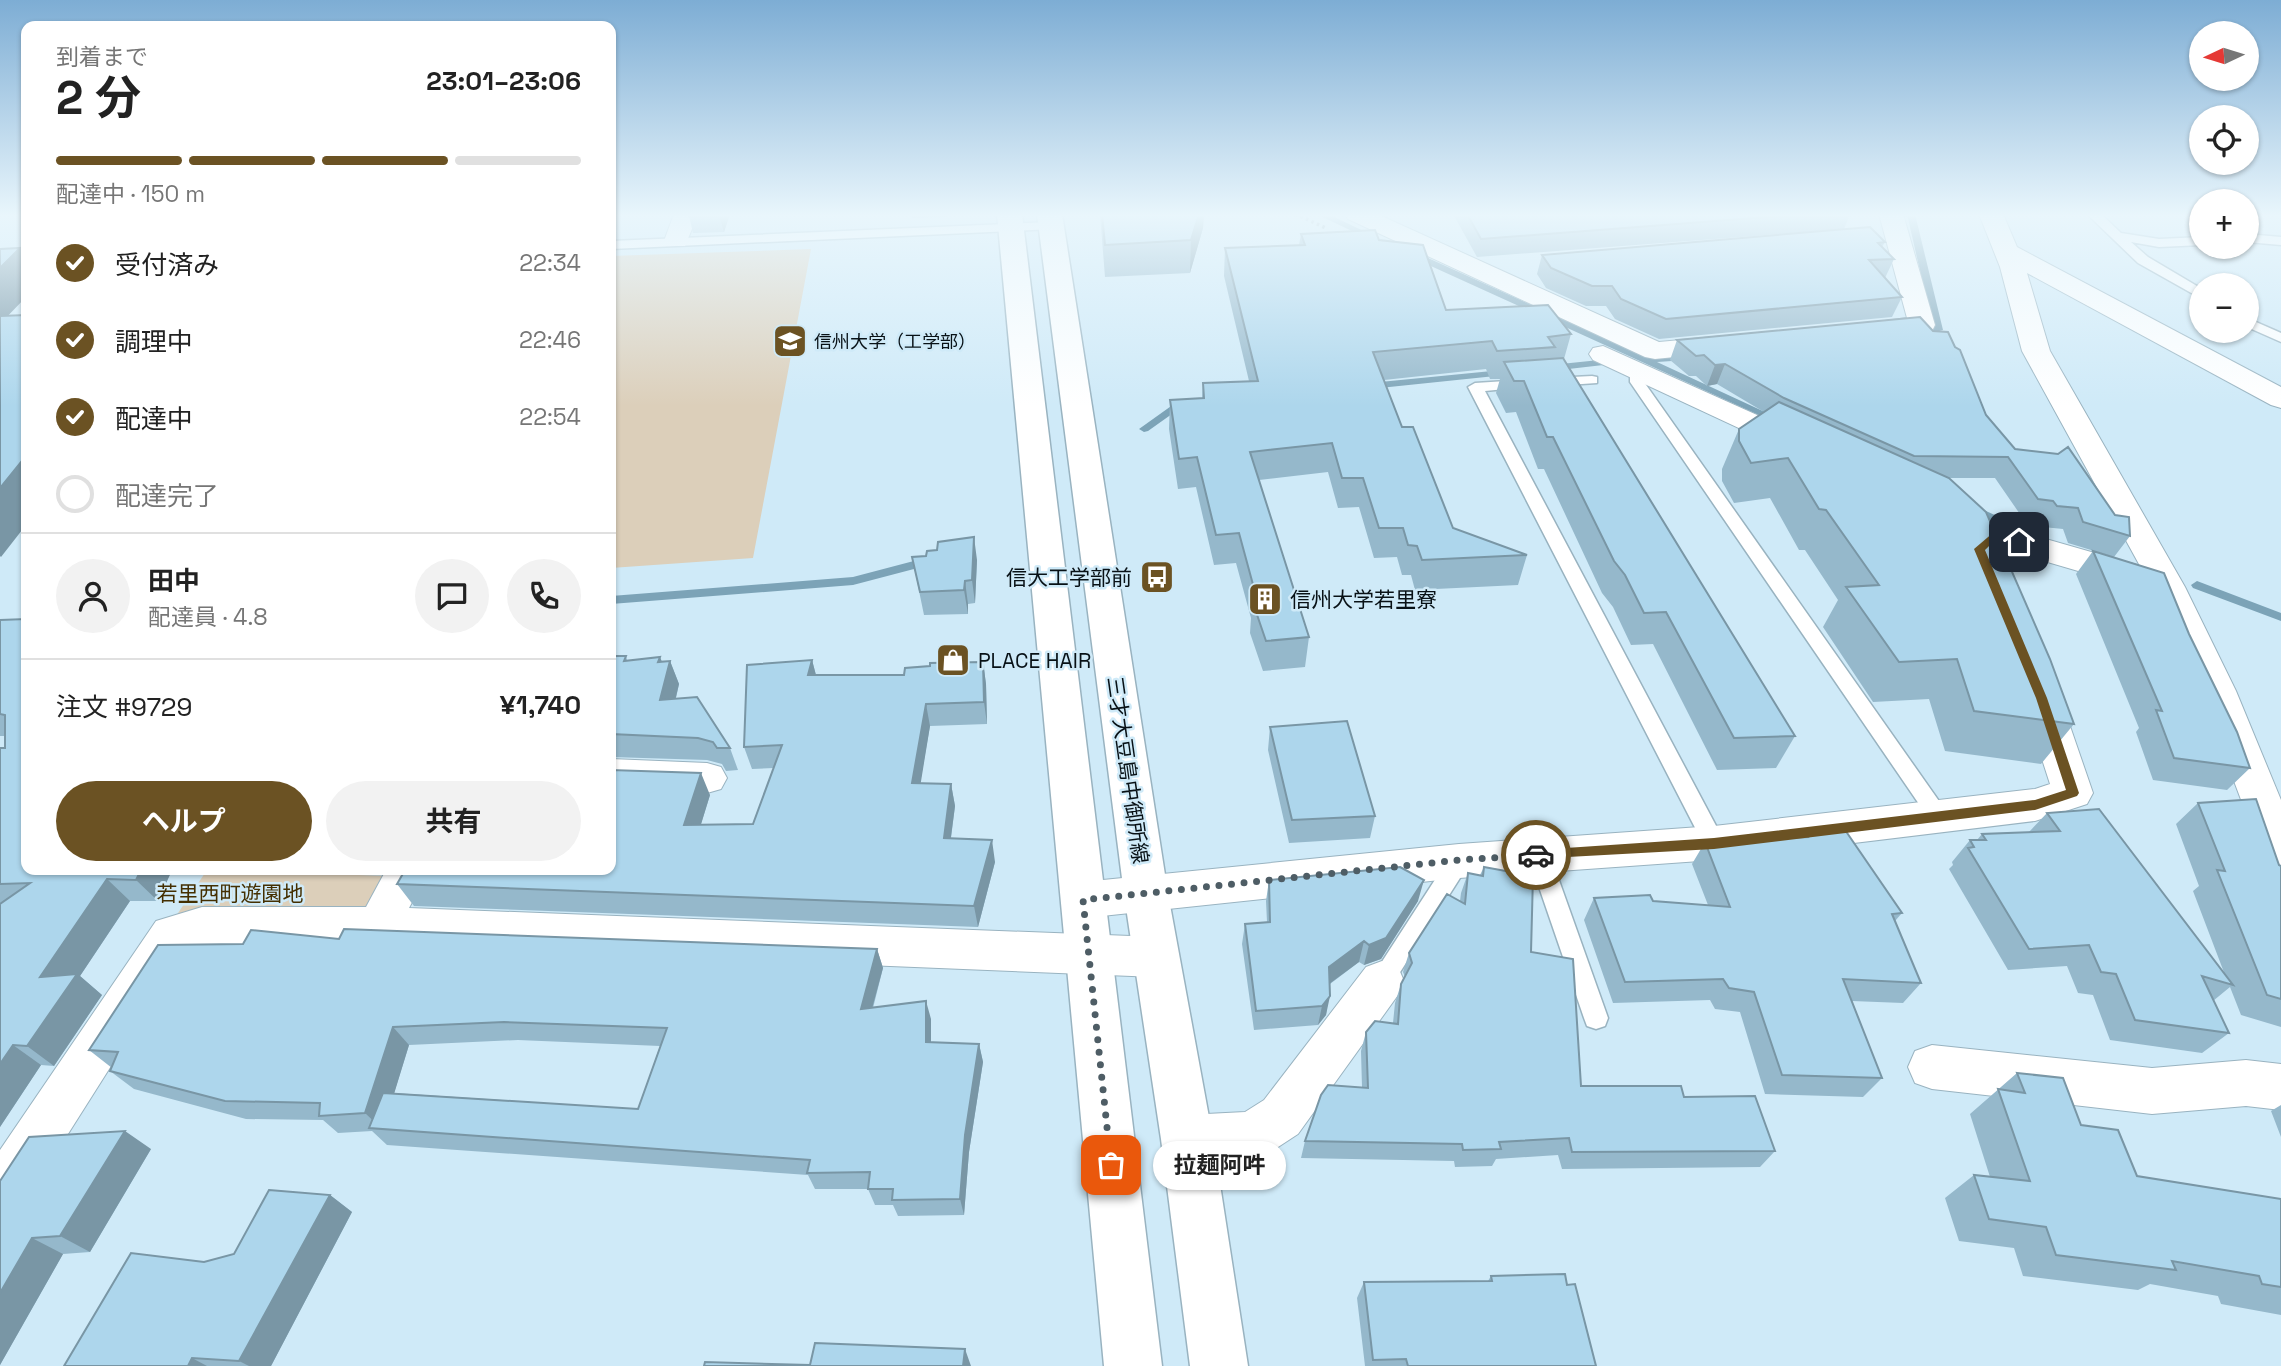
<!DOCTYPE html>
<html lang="ja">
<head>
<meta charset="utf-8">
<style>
  :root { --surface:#fff; --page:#f2f2f2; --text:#222; --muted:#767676; --line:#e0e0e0; --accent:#6b5223 }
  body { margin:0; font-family:"Space Grotesk","Noto Sans JP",sans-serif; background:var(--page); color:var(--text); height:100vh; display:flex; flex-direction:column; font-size:26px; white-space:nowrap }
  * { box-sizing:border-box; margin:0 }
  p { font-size:23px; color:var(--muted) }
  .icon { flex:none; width:38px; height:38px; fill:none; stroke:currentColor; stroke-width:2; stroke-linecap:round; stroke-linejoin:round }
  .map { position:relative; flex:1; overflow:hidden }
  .details { position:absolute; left:21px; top:21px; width:595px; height:854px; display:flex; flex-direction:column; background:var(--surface); border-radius:14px; box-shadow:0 2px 5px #0004 }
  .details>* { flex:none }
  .needle { width:46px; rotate:266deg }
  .fabs { position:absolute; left:2189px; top:21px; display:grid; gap:14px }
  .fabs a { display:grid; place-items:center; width:70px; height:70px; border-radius:50%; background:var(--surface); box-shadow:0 2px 5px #0004; font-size:35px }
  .pin { position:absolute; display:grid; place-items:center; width:60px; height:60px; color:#fff; margin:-30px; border-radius:14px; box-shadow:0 4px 10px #0006 }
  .courier { position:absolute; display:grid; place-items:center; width:70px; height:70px; margin:-35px; border:5px solid #6b5223; border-radius:50%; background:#fff; color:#222; box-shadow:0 2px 9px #0007 }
  .bubble { position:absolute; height:49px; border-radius:24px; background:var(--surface); box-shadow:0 2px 5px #0004; font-size:23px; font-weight:700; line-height:49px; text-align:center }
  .overview em { font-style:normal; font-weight:700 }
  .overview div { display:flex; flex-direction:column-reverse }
  .overview { display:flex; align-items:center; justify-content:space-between; height:119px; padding:0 35px }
  h1 { font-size:46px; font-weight:700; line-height:52px }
  .bar { display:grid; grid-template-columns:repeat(4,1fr); gap:10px 7px; align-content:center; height:84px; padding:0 35px }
  .bar i { height:9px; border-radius:5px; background:var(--line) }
  .bar .on { background:var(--accent) }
  .bar p { grid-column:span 4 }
  .line { display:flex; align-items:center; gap:18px; padding:0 35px; border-top:2px solid var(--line) }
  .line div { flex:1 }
  .round { display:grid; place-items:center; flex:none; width:74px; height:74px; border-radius:37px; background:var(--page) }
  ol { padding:0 35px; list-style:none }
  li { display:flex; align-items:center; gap:21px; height:77px }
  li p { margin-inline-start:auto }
  li .icon { padding:7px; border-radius:50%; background:var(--accent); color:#fff; stroke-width:4 }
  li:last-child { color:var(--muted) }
  li i { width:38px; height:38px; border:4px solid var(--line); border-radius:50% }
  .cta { display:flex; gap:14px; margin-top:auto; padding:14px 35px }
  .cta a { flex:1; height:80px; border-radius:42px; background:var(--accent); color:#fff; font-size:28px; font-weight:700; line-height:80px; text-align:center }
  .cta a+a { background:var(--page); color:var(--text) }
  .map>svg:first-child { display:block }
</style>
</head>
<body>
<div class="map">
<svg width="2281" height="1366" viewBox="0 0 2281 1366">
  <rect width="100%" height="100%" fill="#cfeaf8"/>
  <path fill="#dccfba" d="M811 249 753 558 611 568V256Z
    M207 870 389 876 373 910 176 916Z"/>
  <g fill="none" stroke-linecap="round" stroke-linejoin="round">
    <path fill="#7ca3b7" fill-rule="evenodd" d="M1316 214H1328L1376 237 1369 239Z
      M1907 214H1915L1943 330 1918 337 1913 334 1915 332 1933 328Z
      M1411 253H1417L1646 357 1690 355 1692 357 1687 360 1657 362 1782 420 1777 423 1774 422 1411 257Z
      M1609 359 1612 360V364L1551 371 1546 368 1551 365Z
      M1502 370 1507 373 1505 375 1370 389 1365 386 1370 383Z
      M1185 403 1190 406 1188 408 1179 409 1148 431 1144 432 1139 429 1174 404Z
      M1975 506 2032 532 2033 535 2032 538H2024L1971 511 1970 509Z
      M929 557 933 558 935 561 933 564 853 585 611 604V596L853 577Z
      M2197 581 2281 613V621L2193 588 2191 585Z"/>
    <g stroke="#99b3c0" stroke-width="3">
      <path id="service" d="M2087 214H2101L2121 233 2159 239 2202 237V245L2159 247 2131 242 2148 257 2202 289V299L2138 263Z
        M1050 222 1054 223V229L611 249V241Z
        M2247 234 2281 237V245L2247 242Z
        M2247 318 2281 333V342L2247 327Z
        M1637 366 1642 367 1644 382 1946 811 1950 817 1946 823 1939 826 1932 823 1630 382V370Z
        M1592 376 1597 377V383L1552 386 1545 382 1552 378Z
        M1522 380 1527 381V387L1485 391 1722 837 1725 843 1722 849 1714 852 1706 849 1468 387 1475 383Z
        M1539 846 1547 849 1550 855 1608 1018 1605 1026 1596 1029 1587 1026 1584 1018 1528 855 1531 849Z
        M1459 852 1467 855 1470 861 1467 867 1390 988 1382 992 1374 988 1370 981 1374 974 1451 855Z"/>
    </g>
    <g stroke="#99b3c0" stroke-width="2">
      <path id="minor" d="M674 214H698L685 246H667L664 241Z
        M1344 214H1377L1659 342 1725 336 1735 338 1739 344 1735 350 1725 352 1655 359 1645 357 1348 219Z
        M1879 214H1903L1935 325 1932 331 1880 337 1870 335 1866 329 1870 323 1907 318Z
        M1979 214H2003L2017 247 2281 387V408L2271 405 2027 273 2050 351 2185 587 2236 691 2281 800V867L2266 862 2260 850 2200 691 2147 580 2133 587 2000 548 1996 551 2007 575 2002 583 1990 586 1978 583 1962 549 1982 527 1994 524 2140 566 2022 351 2000 267Z
        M1603 346 1806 437 1810 443 1806 449 1795 452 1784 449 1593 360 1589 354 1593 348Z
        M2041 683 2054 687 2060 697 2093 793 2087 804 2035 821 1714 860 1459 878 1083 918 1068 913 1062 900 1068 887 1083 882 1459 844 1714 826 2035 789 2050 784 2022 697 2028 687Z
        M611 759 707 763 721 767 727 778 721 789 707 793 611 789Z
        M386 870H429L409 908 1156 937 1172 943 1178 957 1172 971 1156 977 378 945H202L185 949 18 1213 0 1220V1150L156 921 202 907H366Z
        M1382 961 1398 967 1404 981 1398 995 1298 1134 1269 1153 1252 1160 1187 1163 1170 1156 1162 1139 1170 1122 1187 1115 1245 1112 1264 1100 1366 967Z
        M1932 1045 2152 1068 2246 1060 2281 1064V1110L2246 1106 2152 1114 1932 1089 1915 1083 1908 1067 1915 1051Z"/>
    </g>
    <g stroke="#99b3c0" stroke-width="3">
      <path id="secondary" d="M997 214H1022L1162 1366H1104Z
        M1037 214H1062L1168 894 1213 1139 1248 1366H1190L1161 1139 1124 894Z"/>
    </g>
    <path stroke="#73858f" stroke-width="3.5" stroke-dasharray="2.5 3.5" stroke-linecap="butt" d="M1295 214 1326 228"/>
    <use href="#service" fill="#fff" fill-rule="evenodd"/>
    <use href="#minor" fill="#fff" fill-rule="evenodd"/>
    <use href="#secondary" fill="#fff" fill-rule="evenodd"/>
  </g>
  <path fill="#95b8cb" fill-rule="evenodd" d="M730 214 724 232 693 233 689 216Z
    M912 214H948V217L912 218Z
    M1100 214H1204L1203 228 1190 273 1105 277Z
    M1453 214H1850L1844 229 1477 257Z
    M1301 234 1379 240 1446 310 1571 334 1564 359 1795 736 1776 768 1717 770 1653 644 1631 645 1613 607 1602 593 1544 469H1538L1516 412 1506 413 1496 393 1500 379H1490L1486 369 1384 380 1402 427 1453 528 1527 555 1518 585 1415 590 1411 575H1402L1397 557 1374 558 1359 507 1338 508 1328 472 1259 480 1309 637 1305 667 1263 671 1250 633 1251 618 1236 563 1214 565 1196 487 1178 489 1169 429 1170 400 1202 398 1203 383 1249 381 1224 276 1225 248 1299 245Z
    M1885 242 1882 247 1894 259 1885 278 1902 297 1892 317 1659 339 1615 319 1606 306H1586L1546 288 1537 274 1542 255Z
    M1677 340 1986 415 2015 449 2115 515 2130 536 2114 557 2068 543 2063 529 2043 527 2038 522 2024 520 1995 478H1948L2074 724 2041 764 1945 751 1929 699 1873 702 1823 627 1838 600 1805 550H1799L1770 498 1734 503 1722 481V469L1739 429 1764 412 1717 384 1707 386 1696 376H1689L1670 360Z
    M2093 551 2189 634 2250 768 2227 790 2153 780 2136 732 2139 728 2076 574Z
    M912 557 977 560 975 603 968 604V614L924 615Z
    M0 620 26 870H172L158 901H130L80 976 102 995 54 1066 41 1065 0 1127V748H5V736H0Z
    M611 656H626L627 660 670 661 679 684 676 698 730 748 738 770 726 771 722 764 707 760 611 757Z
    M812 660 816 675H904L930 666 983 662 986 684 987 724 930 726 920 783 951 784 955 806 951 838 995 862 978 927 414 906 397 884 710 795 701 824H753L774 768 752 769 744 747Z
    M1270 727 1375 816 1370 838 1289 843 1268 750Z
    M2198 803 2279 865 2281 866V1027L2241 1015 2230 987 2213 1001 2229 1033 2202 1053 2110 1040 2093 995 2078 993 2067 966 2008 970 1949 869 1953 865 1952 862 1970 840H1977L1982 834 2029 832 2047 813 2225 975 2193 891 2199 886 2176 824Z
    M1805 831 1902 913 1895 921 1921 983 1903 1003 1852 1001 1882 1078 1863 1097 1765 1094 1740 1012 1715 1009 1710 1000 1613 1003 1584 920 1594 898 1653 901 1708 905 1692 864 1705 842 1801 837Z
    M1484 867 1531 952 1581 1086 1684 1097 1775 1151 1760 1167 1562 1169 1558 1155 1496 1159 1492 1166 1455 1167 1454 1161 1301 1158 1305 1141 1362 1087 1361 1051 1366 1032 1393 1023 1395 1003 1401 984 1405 977 1403 972 1409 953 1460 901 1461 893 1468 873 1480 875Z
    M1269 880 1418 901 1381 959 1364 965 1359 962 1330 984 1326 1015 1318 1025 1254 1030 1242 944 1245 924 1267 922 1266 901Z
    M339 939 877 949 883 968 873 1008 931 1019V1042L979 1044 983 1062 969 1152 964 1215 898 1216 893 1205H875L868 1189H815L808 1175 387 1145 372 1131 338 1133 323 1120 246 1119 134 1089 110 1071 112 1068 89 1050 243 944ZM518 1040 660 1046 638 1109 394 1093 409 1045Z
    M2017 1073 2081 1125 2137 1176 2281 1199V1315L2221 1304 2218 1296 2150 1284 2138 1290 2023 1276 2014 1248 1959 1241 1945 1198 1974 1175 1990 1177 1970 1114Z
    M2281 1105V1137L2271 1111Z
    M151 1149 90 1252 63 1254 0 1365V1181Z
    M330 1195 352 1212 271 1366H64L204 1262 234 1254Z
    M1491 1276 1567 1285 1596 1366H1365L1357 1298 1364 1282 1488 1281Z"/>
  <path fill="#7996a5" d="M611 214H615L611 223Z
    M720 214H730L724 232 719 215Z
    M1196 214H1204L1203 228 1190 273 1191 240Z
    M20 248 26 257V297L0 324V268Z
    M1725 364 1717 384 1707 386 1715 365Z
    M26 456V525L1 557 0 556V488Z
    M974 537 977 560 975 603 972 580Z
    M965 581 968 604V614L964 590Z
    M660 657 667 674 670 661 679 684 670 722 660 700 658 662Z
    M812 660 818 683 808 675Z
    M983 662 986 684 987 724 984 702Z
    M926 704 930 726 917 806 912 783Z
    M701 773 710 795 694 847 684 825Z
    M951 784 955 806 948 859 944 838Z
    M992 840 995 862 978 927 974 906Z
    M141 870H172L158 901 136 880Z
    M107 879 130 901 80 976 102 995 54 1066 27 1046 40 977Z
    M1424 880 1418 901 1381 959 1364 965 1369 945Z
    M1364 941 1359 962 1325 987 1329 967Z
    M877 949 883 968 867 1027 861 1009Z
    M1330 996 1326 1015 1318 1025 1322 1006Z
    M926 1001 931 1019V1060L926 1042Z
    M393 1027 409 1045 383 1130 365 1113Z
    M979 1044 983 1062 969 1152 964 1215 960 1199 965 1135Z
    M13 1045 41 1065 0 1127V1064Z
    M125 1131 151 1149 90 1252 60 1236Z
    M330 1195 352 1212 271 1366H249L239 1361Z
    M32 1238 63 1254 0 1365V1293Z
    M965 1349 971 1366H963Z
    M192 1358 207 1366H188Z"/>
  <path fill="#add6ec" stroke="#7996a5" stroke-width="2" d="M689 214H720L689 216Z
    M1102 214H1199L1191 240 1105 245Z
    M1467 214H1805L1481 239Z
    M1870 227 1885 242 1878 243 1894 259 1869 260 1902 297 1666 319 1621 299 1612 286H1592L1551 268 1542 255Z
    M1375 230 1379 240 1423 245 1446 310 1548 305 1571 334 1548 337 1555 347 1497 351 1492 341 1373 352 1402 427H1413L1453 528 1527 555 1422 560 1417 546 1408 545 1403 528H1379L1363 478H1342L1332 443 1250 452 1309 637 1266 641 1253 603H1258L1239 533 1216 535 1197 457 1179 459 1170 400 1204 398 1203 383 1258 381 1225 248 1305 245 1301 234Z
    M20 248 0 268V249Z
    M26 315V456L0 488V316Z
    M1920 317 1933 331 1948 332 1955 347 1960 350 1986 415 2015 449 2058 454 2068 447 2115 515 2129 517 2130 536 2083 522 2078 508 2057 506 2053 501 2038 499 2008 457 1914 456 1784 398 1725 364 1715 365 1704 355 1696 356 1677 340Z
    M1563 358 1795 736 1734 738 1666 612 1644 613 1625 575 1614 561 1553 437H1547L1524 381H1514L1504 362Z
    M1779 402 1949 478 1986 512 2050 659 2074 724 1974 711 1957 659 1899 662 1846 587 1879 585 1826 510 1819 509 1788 458 1751 463 1739 441V429Z
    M974 537 972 580 965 581 964 590 920 592 912 557 926 556 927 551 937 550 938 542Z
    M2093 551 2164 573 2189 634 2237 732 2250 768 2174 758 2156 710 2162 711Z
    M26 619V870H141L136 880 107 879 40 977 77 974 27 1046 13 1045 0 1064V904L30 883 0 884V748H5V715L0 714V620Z
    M611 656H626L624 661 660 657 658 662 670 661 660 700 697 697 730 748H717L713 742 698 738 611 734Z
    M812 660 808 675H904L905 668 930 666V663L983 662 984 702 926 704 912 783 951 784 944 838 992 840 974 906 397 884 405 870H611V770L701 773 684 825 753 824 782 745 744 747 747 665Z
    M1347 721 1375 816 1292 820 1270 727Z
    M2256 799 2279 865 2281 866V999L2267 995 2217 870 2225 871 2198 803Z
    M2099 809 2233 985 2202 976 2229 1033 2135 1020 2116 974 2101 972 2089 945 2029 949 1968 848 1974 847 1970 840H1986L1982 834 2060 831 2047 813Z
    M1843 827 1902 913 1892 914 1921 983 1843 979 1882 1078 1782 1075 1754 992 1729 988 1723 979 1625 982 1594 898 1650 895 1653 901 1730 907 1705 842 1808 837 1805 831Z
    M1400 867 1424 880 1386 938 1369 945 1364 941 1329 967 1330 996 1322 1006 1256 1011 1245 924 1270 922 1269 880Z
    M1484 867 1533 876 1531 952 1573 959 1581 1086H1681L1684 1097 1755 1096 1775 1151 1572 1152 1569 1138 1499 1142 1501 1149 1463 1150 1462 1144 1305 1141 1321 1095 1328 1085 1368 1088 1366 1032 1375 1021 1398 1024 1401 984 1412 963 1409 953 1447 894 1465 904 1468 873 1483 876Z
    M344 929 877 949 861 1009 926 1001V1042L979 1044 965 1135 960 1199 892 1200 893 1189H868L870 1172 807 1173 810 1160 369 1128 383 1093 638 1109 667 1028 504 1022 393 1027 365 1113 319 1116 320 1103 225 1101 110 1071 118 1052 89 1050 158 945 243 944 251 930 339 939Z
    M2017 1073 2063 1078 2081 1125 2118 1130 2137 1176 2281 1199V1287L2262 1284 2259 1276 2172 1261 2176 1270 2056 1255 2046 1227 1989 1219 1974 1175 2030 1181 1998 1089 2025 1093Z
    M125 1131 60 1236 32 1238 0 1293V1181L29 1137Z
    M269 1190 330 1195 239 1361 192 1358 188 1366H64L131 1253 204 1262 234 1254Z
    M1565 1274 1567 1285 1575 1284 1596 1366H1408L1406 1359 1373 1360 1364 1282 1492 1281 1491 1276Z
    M815 1343 965 1349 963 1366H704L705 1362 810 1365Z"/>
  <linearGradient id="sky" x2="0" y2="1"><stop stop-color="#7dadd4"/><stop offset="0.53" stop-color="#e9f6fc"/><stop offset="1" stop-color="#e9f6fc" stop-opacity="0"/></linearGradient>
  <rect width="2281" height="406" fill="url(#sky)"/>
  <path fill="#6b5223" d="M1994 532 2024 542 2019 546 1996 539 1985 550 2047 698 2079 793 2077 796 2035 810 1714 849 1531 859V852L1536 850 1714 838 2035 800 2066 790 2036 698 1974 549Z"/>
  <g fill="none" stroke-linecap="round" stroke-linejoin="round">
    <path stroke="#4e5d65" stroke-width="7" stroke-dasharray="0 12.6" d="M1111 1165 1083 900 1459 860 1536 855"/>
  </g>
  <defs>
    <g id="university-square" transform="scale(1.75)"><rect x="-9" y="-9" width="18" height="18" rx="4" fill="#6b5223" stroke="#cfeaf8"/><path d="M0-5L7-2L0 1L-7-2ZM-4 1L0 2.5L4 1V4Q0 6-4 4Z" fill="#fff"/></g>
    <g id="bus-square" transform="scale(1.75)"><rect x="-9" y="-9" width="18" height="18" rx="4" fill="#6b5223" stroke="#cfeaf8"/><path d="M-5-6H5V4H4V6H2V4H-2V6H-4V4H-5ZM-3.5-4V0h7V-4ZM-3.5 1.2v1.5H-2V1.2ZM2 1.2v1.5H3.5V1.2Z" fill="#fff"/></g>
    <g id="building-square" transform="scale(1.75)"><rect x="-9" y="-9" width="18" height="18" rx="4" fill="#6b5223" stroke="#cfeaf8"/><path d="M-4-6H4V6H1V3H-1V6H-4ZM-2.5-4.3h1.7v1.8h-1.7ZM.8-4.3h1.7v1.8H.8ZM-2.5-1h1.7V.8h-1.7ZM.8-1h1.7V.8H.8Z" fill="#fff"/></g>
    <g id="shop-square" transform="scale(1.75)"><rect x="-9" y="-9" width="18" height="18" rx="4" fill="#6b5223" stroke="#cfeaf8"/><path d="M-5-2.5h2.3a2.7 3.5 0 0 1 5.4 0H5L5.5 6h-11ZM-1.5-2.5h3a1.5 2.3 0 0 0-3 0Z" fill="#fff"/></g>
  </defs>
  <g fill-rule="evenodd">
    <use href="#university-square" x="790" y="341"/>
    <use href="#bus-square" x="1157" y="577"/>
    <use href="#building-square" x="1265" y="599"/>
    <use href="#shop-square" x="953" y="660"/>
  </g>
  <g text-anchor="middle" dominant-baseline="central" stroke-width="5" stroke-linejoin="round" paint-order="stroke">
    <g font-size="18" fill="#081116" stroke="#cfeaf8" text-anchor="start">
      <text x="814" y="341">信州大学（工学部）</text>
    </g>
    <g font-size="21" fill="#081116" stroke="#cfeaf8" text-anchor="start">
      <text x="1132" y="577" text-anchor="end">信大工学部前</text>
      <text x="1290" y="599">信州大学若里寮</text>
      <text x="978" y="660">PLACE HAIR</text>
    </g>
    <g font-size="21" fill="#081116" stroke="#cfeaf8">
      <text transform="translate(1128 770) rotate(82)">三才大豆島中御所線</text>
    </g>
    <g font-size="21" fill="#442f01" stroke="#cfeaf8">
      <text x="230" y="893">若里西町遊園地</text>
    </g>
  </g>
</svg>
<div class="fabs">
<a><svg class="needle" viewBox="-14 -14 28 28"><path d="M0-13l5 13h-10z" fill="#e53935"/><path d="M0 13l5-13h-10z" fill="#767676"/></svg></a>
<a><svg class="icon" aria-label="locate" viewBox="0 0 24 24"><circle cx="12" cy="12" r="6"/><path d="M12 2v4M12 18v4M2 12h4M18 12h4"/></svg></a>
<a>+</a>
<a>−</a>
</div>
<div class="pin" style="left:1111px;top:1165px;background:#ea580c"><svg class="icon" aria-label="bag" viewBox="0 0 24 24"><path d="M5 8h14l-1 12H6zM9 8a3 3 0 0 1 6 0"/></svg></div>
<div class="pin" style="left:2019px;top:542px;background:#1f2937"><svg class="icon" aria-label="home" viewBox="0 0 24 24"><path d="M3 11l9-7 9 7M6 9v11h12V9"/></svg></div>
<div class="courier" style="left:1536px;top:855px"><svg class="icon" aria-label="car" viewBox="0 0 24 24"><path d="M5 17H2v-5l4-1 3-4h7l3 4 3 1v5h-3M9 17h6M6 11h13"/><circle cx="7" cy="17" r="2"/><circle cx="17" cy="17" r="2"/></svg></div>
<div class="bubble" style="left:1153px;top:1141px;width:133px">拉麺阿吽</div>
<section class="details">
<div class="overview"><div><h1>2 分</h1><p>到着まで</p></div><em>23:01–23:06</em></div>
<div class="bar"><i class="on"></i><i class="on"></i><i class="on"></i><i></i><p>配達中 · 150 m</p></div>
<ol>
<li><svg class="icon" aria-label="check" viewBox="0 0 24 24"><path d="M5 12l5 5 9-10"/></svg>受付済み<p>22:34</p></li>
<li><svg class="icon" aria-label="check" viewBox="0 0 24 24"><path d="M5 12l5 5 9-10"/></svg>調理中<p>22:46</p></li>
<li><svg class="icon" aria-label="check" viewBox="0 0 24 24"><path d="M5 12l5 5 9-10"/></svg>配達中<p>22:54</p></li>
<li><i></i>配達完了</li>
</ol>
<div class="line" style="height:126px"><a class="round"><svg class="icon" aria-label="person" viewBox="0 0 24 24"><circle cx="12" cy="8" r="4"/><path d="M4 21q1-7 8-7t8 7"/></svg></a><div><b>田中</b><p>配達員 · 4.8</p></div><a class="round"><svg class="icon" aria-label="chat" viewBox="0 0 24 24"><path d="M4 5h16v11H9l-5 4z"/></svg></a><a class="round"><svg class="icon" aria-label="phone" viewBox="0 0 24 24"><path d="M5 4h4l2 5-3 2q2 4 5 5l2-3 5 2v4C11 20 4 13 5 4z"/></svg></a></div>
<div class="line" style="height:91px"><div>注文 #9729</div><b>¥1,740</b></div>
<div class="cta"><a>ヘルプ</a><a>共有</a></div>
</section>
</div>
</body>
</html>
